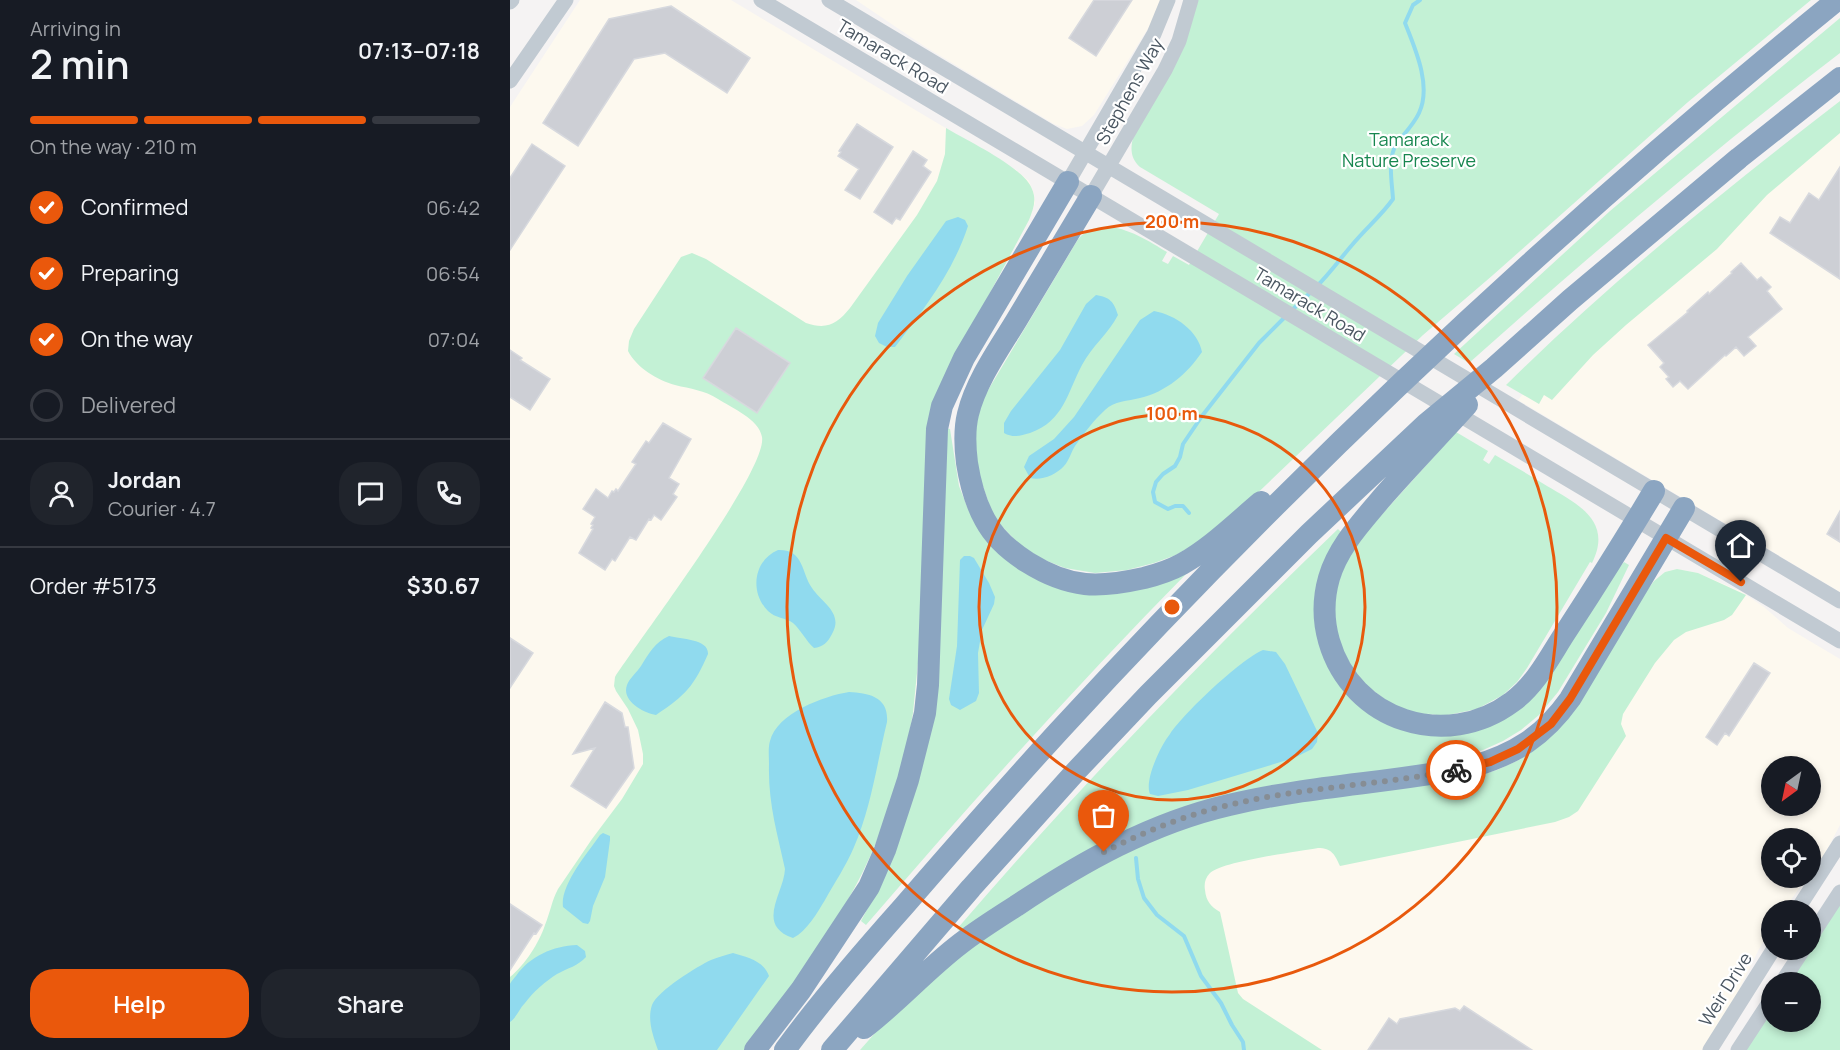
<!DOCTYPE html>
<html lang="en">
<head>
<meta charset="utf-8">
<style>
  :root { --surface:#171b24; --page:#20242c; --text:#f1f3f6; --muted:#9ea1a6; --line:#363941; --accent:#ea580c }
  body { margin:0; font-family:Manrope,sans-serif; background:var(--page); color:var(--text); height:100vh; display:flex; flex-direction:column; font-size:22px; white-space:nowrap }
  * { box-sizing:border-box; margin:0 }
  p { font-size:20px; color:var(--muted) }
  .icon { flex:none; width:33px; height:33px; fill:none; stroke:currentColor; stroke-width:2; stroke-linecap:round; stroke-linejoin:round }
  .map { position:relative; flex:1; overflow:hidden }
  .side { display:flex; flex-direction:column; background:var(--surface); width:510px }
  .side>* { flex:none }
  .needle { width:39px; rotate:213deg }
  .buttons { position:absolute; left:1251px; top:756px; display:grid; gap:12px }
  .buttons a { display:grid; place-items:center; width:60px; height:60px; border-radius:50%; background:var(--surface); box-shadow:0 3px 9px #0003; font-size:30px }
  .pin { position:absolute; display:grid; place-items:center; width:51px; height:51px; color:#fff; margin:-62px -26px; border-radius:50% 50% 50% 0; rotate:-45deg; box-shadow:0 0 6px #0007 }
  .pin .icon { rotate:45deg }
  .courier { position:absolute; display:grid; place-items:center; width:60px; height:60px; margin:-30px; border:4px solid #ea580c; border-radius:50%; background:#fff; color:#222; box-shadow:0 2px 8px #0007 }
  .head em { font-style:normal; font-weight:600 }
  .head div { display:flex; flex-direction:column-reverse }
  .head { display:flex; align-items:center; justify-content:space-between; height:102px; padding:0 30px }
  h1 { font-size:39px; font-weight:600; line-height:45px }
  .bar { display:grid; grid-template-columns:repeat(4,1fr); gap:9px 6px; align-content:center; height:72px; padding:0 30px }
  .bar i { height:8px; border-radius:4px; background:var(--line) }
  .bar .current { background:var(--accent) }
  .bar p { grid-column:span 4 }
  .line { display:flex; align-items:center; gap:15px; padding:0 30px; border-top:2px solid var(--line) }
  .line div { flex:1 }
  .round { display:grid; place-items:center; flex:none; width:63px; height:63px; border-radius:24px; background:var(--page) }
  ol { padding:0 30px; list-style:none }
  li { display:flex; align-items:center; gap:18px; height:66px }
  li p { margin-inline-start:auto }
  li .icon { padding:6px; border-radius:50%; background:var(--accent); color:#fff; stroke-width:4 }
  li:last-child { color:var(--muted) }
  li i { width:33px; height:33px; border:3px solid var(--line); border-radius:50% }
  .button { display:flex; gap:12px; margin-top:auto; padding:12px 30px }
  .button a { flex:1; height:69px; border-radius:24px; background:var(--accent); color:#fff; font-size:24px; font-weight:600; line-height:69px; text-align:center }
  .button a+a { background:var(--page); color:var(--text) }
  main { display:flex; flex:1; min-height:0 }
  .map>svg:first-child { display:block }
</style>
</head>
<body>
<main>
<section class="side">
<div class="head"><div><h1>2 min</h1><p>Arriving in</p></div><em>07:13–07:18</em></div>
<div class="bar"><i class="current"></i><i class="current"></i><i class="current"></i><i></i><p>On the way · 210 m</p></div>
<ol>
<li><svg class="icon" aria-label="check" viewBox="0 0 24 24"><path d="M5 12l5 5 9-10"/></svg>Confirmed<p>06:42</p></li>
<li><svg class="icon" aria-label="check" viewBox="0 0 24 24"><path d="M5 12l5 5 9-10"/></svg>Preparing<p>06:54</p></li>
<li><svg class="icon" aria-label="check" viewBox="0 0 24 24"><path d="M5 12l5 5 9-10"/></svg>On the way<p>07:04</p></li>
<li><i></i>Delivered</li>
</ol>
<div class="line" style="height:108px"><a class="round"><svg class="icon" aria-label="person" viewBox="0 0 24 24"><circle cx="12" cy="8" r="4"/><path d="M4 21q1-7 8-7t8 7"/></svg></a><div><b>Jordan</b><p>Courier · 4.7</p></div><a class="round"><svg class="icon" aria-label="chat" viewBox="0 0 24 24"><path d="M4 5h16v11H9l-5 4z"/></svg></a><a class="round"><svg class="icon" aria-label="phone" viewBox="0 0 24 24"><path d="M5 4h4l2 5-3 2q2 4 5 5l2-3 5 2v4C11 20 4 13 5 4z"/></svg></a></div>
<div class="line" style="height:78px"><div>Order #5173</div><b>$30.67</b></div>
<div class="button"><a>Help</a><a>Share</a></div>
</section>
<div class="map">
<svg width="1330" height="1050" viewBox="0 0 1330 1050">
  <rect width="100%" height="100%" fill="#f5f3f3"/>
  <path fill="#fdf9ef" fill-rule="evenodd" d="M70 0H221L506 170 519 181 524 194 525 203 521 215 458 332 428 392 406 688 403 713 346 886 234 1050H0V107Z
    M346 0H651L642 22 584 115 572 126 557 129 544 124 414 46Z
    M1330 101V592L1008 400 1013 394 996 385 1046 338 1123 268 1232 179Z
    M1167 569 1188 573 1230 591 1254 607 1278 628 1330 659V825L1311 861 1301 875 1300 838H1262V878H1298L1290 887 1274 910H1262L1261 929 1249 949 1225 998 1192 1050H350L387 1009 884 787 951 781 987 770 1011 759 1144 581 1155 572ZM1262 766H1300V806H1262Z"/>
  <path fill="#c3f1d5" d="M687 0H1301L1178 102 983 275 913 335 735 505 695 538 666 555 644 563 617 570 585 573 555 568 532 559 510 545 484 518 461 452 471 402 561 251C564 246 567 240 571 236 596 213 634 238 657 252L652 261 658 264 663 256 679 265 709 214 630 167C620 158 620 147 624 135Z
    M1330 18V53C1202 151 1080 255 959 363L944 354 1100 211Z
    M1330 101V133L1257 195 1207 249 1116 325 1083 355 1042 400 1034 395 1029 404 996 385C1100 282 1215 190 1330 101Z
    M436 128C456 140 515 168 522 189 527 200 523 210 519 220L437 373 403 713C393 773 374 833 345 887 314 945 272 997 234 1050H0V977C15 965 29 943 35 925 40 913 42 900 48 889L82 839 112 799 133 764V754L128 730 118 709 106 691 104 686 105 677C129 640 258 470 252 437 249 419 222 408 208 399 194 390 181 389 165 385 147 380 127 368 118 351L119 341 124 329 171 257 182 253 196 259 296 323C317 330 327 324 340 308L407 215 427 181 435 154Z
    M434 428 440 429 449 486 458 509 526 576 678 572C566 686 460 804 356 925L351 921 362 900 393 823Z
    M946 432 978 451 973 460 979 464 985 455C1002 465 1020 475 1037 486 1068 504 1103 521 1082 563L1080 562 1017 668 1007 682 993 695 967 709 933 716 888 709 849 680 825 636V591L841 549Z
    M828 529 833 534 812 575 842 696 974 727 1114 562 1119 565 1096 613 1048 692 1029 715 1011 730 993 741 973 750 901 768 726 799 452 933 447 929C567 789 695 657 828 529Z
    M1167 569 1188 573 1236 595 1222 615 1214 620 1176 632 1164 640 1145 663 1113 714 1111 724 1116 736 1068 811 1059 817 1045 822 830 866C825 855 822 848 808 848 786 852 713 861 700 873 695 878 694 884 695 890 696 901 701 907 710 912L728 993 733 999 812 1050H350L373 1024 415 982 532 897 633 841 720 813 884 787 951 781 987 770 1011 759 1144 581 1155 572Z
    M1330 902V1050H1233L1261 1007 1262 1022H1300V982H1278Z"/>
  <path fill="#90daee" d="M448 217 455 220 458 226C443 272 414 309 385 347H377L369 343 365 336 368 323 397 276 436 221Z
    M586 295C600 297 604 302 608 315 599 333 582 346 572 365 557 393 554 421 520 433 510 436 503 438 494 433V423L501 411 550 350 576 304Z
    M644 311C666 315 688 331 692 352 677 374 656 392 630 398 618 401 604 401 595 410 584 420 574 433 565 446 561 452 559 461 554 466 546 475 531 481 520 478L514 467 519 456 544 439 564 417 630 320Z
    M268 550C294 549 291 572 302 588 312 603 334 613 322 634 318 642 313 647 304 648 296 641 291 630 283 623 276 618 265 618 258 611 239 592 244 560 268 550Z
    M454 556H460L464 558 479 583 485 597 484 604 472 630 468 653 469 693 466 701 450 710 441 705 439 699 447 646 450 560Z
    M159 636C171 639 199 639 198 654 184 686 176 695 146 715 134 713 111 701 117 685 119 679 127 672 131 666 139 653 145 642 159 636Z
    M753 650 766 652 775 664 808 733 807 742 802 749 784 758 678 790 648 796 640 794C634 780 651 745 660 734 675 712 730 660 753 650Z
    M339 692C359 693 379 697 377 722 367 763 361 808 344 847 336 866 325 882 315 900 307 913 297 931 283 938 245 925 274 893 275 869 267 832 258 803 259 764 259 757 258 747 260 741 267 713 314 696 339 692Z
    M93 833 100 836V840L95 877 83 906 80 921 78 924 73 923 53 907C50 885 77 854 90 835Z
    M67 945 75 951 76 957C68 966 58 968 47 974 36 981 23 992 15 1003 9 1009 7 1017 0 1022 0 1013 0 991 0 984 0 983 5 977 6 976 20 956 43 946 67 945Z
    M223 953C237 957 254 961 259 976L207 1050H148C143 1036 137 1020 142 1005 147 991 188 966 201 960 208 957 216 955 223 953Z"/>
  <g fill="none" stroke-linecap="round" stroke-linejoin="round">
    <path stroke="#90daee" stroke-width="4" d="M807 286C820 273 830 259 842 245 855 229 871 216 883 199 882 182 877 158 887 143 894 134 904 124 909 113 922 86 905 48 895 23L903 5 910 0
      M781 311 802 291
      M679 513 673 506H665L658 509 645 502 643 492 646 482 653 474 665 466 670 457 673 444 692 416 749 343 776 316
      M626 858 628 879 634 898 647 915 674 936 691 976 711 1003 722 1025 733 1042 734 1050"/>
  </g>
  <path fill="#cdcfd5" stroke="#d7d9de" stroke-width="1.5" d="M584 0H622L586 56 559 38Z
    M161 6 240 58 217 93 155 53 124 59 68 146 33 123 99 19Z
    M347 124 383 147 350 199 335 190 349 169 328 156 331 152 329 151Z
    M22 144 55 166 0 250V178Z
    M403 151 417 160 413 166 421 172 390 220 386 218 382 224 364 212Z
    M1330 167V279L1260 233 1270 217 1280 223 1299 193 1309 200Z
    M1231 263 1247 280 1251 277 1261 287 1257 291 1272 309 1238 337 1246 346 1234 356 1226 347 1216 356 1215 355 1178 389 1170 381 1163 387 1156 379 1159 377 1150 367 1154 363 1138 345 1178 312 1177 311 1198 292 1199 294 1222 273 1221 272Z
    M226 328 280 363 247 413 193 378Z
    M0 350 12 358 10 360 40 379 20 410 0 397Z
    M153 423 181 439 159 478 169 484 163 494 167 497 151 520 144 515 141 520 139 519 126 540 120 537 105 561 102 559 95 570 69 553 83 529 81 528 83 525 81 524 85 517 73 509 86 489 98 498 102 491 104 492 106 489 108 491 126 464 122 462 136 441 139 443Z
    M1330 511V542L1317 534Z
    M0 638 23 653 0 688Z
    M1244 663 1260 673 1219 736 1215 733 1207 745 1196 737Z
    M95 702 112 713 115 727H118L124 768 96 808 61 786 85 748 63 754Z
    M0 904 32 925 26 934 24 933 0 970Z
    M954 1006 1022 1050H858L879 1018 887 1024 890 1019 945 1008 950 1011Z"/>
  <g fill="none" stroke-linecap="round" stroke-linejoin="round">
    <path stroke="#c1cad2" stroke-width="15" d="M251 0 1330 641
      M319 0 1330 601
      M0 2 2 0
      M0 81 56 0
      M558 182 644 34 658 0
      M581 196 655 70 669 41 681 0
      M1287 910 1330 843
      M1300 938 1330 892
      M1272 982 1293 950
      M1200 1050 1263 950
      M1228 1050 1262 998"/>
    <path stroke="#8ba5c1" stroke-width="22" d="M581 196C556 238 531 279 506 321 489 349 466 381 458 414 454 430 455 447 457 463 460 482 465 502 475 520 492 552 539 580 575 584 593 586 616 582 634 578 646 575 661 570 672 564 701 548 726 523 751 502
      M957 405C929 436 899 467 871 499 851 523 828 547 819 578 813 599 813 620 819 641 842 721 936 751 1002 702 1027 684 1041 654 1057 630 1087 584 1116 538 1144 491
      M354 1028C388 1002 416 970 450 944 468 930 487 918 506 906 572 862 641 823 719 805 798 786 881 783 961 767 1005 754 1033 737 1060 699L1174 508
      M245 1050 291 990 359 887 375 850 398 780 415 713 418 685 427 429 432 406 454 358 558 182
      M275 1050C312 999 353 952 394 906 445 847 496 789 548 732 789 470 1050 225 1327 0
      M322 1050 461 888 568 769 638 695 799 534 916 424 984 368 1060 300 1229 158 1330 78"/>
  </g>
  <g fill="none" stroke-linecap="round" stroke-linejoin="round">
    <path stroke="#868d94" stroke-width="6" stroke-dasharray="0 10.8" d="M594 852C634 832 675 815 719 805 793 787 871 785 946 770"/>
    <path stroke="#ea580c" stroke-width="8" d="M946 770 980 762 1008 749 1041 724 1060 699 1156 538 1231 582"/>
  </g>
  <g fill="none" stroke="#e8590c" stroke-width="3">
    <circle cx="662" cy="607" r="193"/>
    <circle cx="662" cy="607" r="385"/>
  </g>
  <g text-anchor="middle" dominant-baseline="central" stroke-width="4.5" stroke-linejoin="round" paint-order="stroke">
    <g font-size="18" fill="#4a5661" stroke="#fff">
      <text transform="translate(383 56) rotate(31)">Tamarack Road</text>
      <text transform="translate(619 91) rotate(-61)">Stephens Way</text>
      <text transform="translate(800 304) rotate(31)">Tamarack Road</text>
      <text transform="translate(1215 989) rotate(-58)">Weir Drive</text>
    </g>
    <g font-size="18" fill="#17864f" stroke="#fff">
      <text x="899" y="139">Tamarack<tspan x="899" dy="21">Nature Preserve</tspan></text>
    </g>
  </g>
  <circle cx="662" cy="607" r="9" fill="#e8590c" stroke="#fff" stroke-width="3"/>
  <g font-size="18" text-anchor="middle" font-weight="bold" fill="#e8590c" stroke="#fff" stroke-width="4.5" stroke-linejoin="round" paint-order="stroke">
    <text x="662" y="228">200 m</text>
    <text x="662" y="420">100 m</text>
  </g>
</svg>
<div class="buttons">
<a><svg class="needle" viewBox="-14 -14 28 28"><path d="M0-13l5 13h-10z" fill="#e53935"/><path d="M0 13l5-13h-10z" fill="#9ea1a6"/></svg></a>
<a><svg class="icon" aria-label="locate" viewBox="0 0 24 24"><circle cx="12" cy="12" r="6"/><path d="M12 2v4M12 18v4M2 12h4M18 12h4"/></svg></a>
<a>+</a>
<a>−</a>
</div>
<div class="pin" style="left:594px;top:852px;background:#ea580c"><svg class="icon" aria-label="bag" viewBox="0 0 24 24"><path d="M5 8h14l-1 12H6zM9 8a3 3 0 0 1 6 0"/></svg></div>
<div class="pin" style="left:1231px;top:582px;background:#1f2937"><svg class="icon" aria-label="home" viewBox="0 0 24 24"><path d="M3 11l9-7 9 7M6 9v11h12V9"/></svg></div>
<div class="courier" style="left:946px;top:770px"><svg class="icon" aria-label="bike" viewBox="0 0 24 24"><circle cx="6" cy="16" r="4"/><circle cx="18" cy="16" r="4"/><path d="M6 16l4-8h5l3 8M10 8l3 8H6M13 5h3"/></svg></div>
</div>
</main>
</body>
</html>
